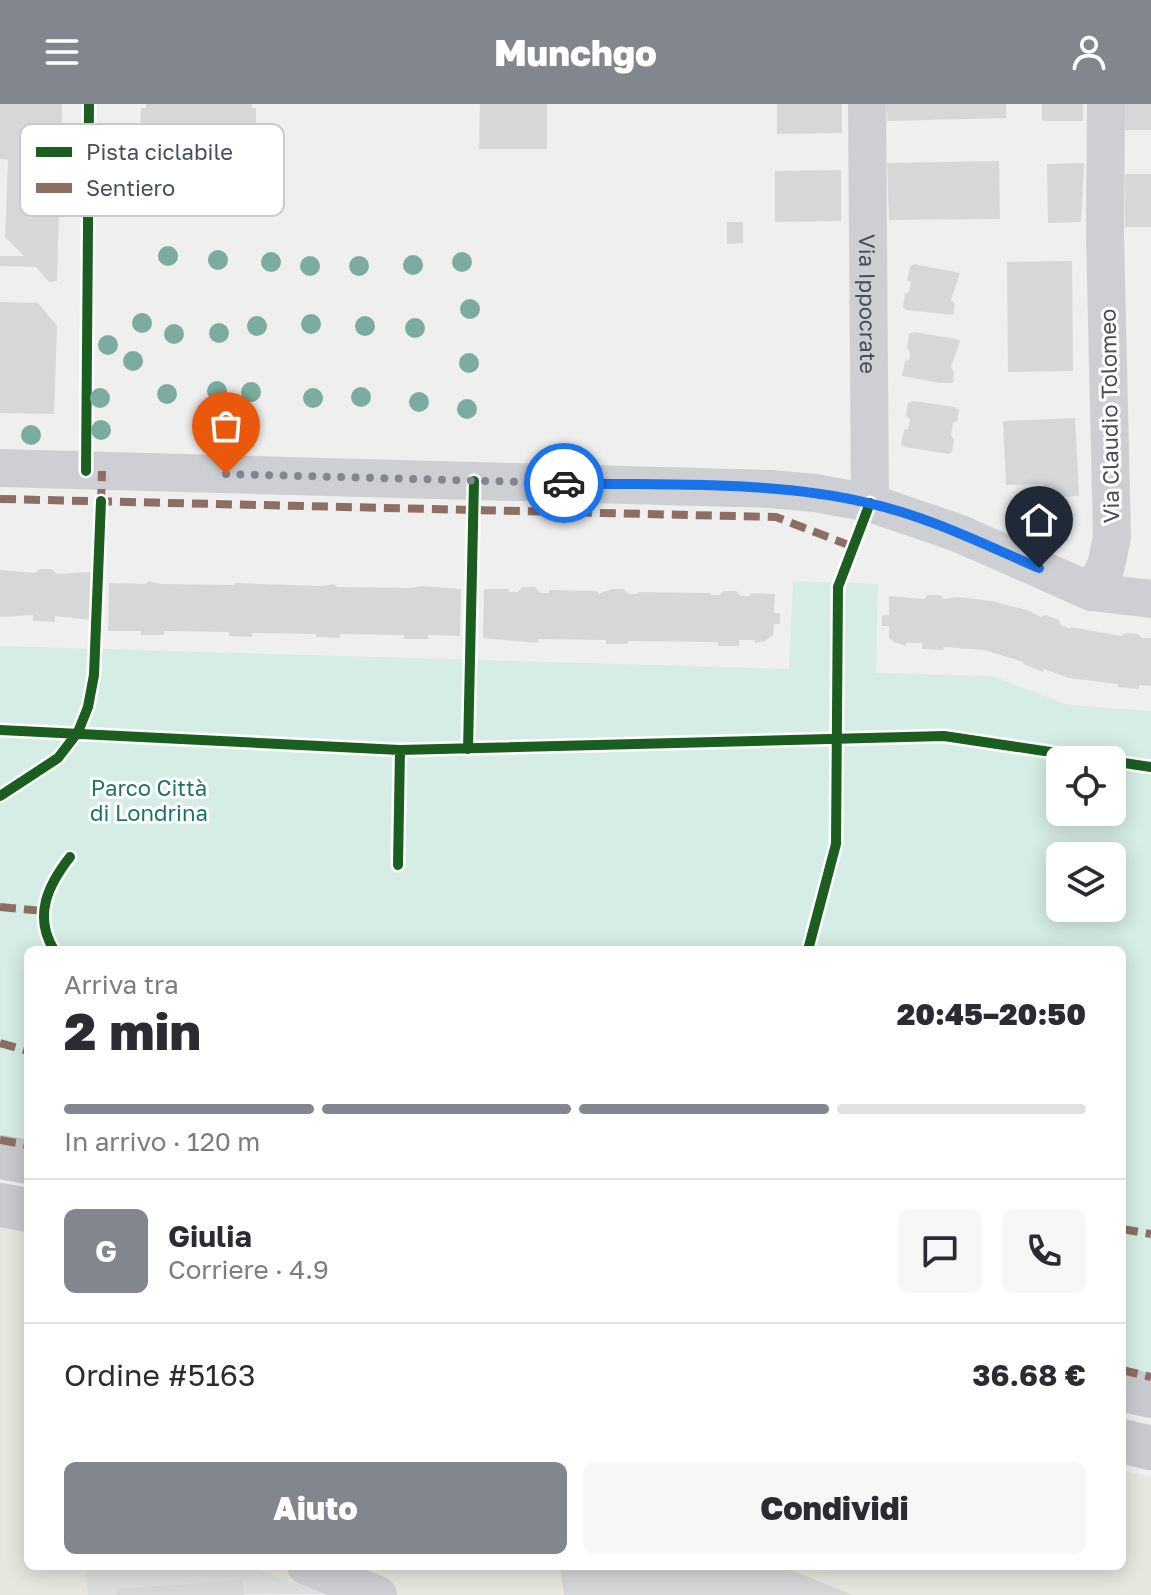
<!DOCTYPE html>
<html lang="it">
<head>
<meta charset="utf-8">
<style>
  :root { --surface:#fff; --page:#f7f7f7; --text:#2b2b33; --muted:#7c7c81; --line:#e1e1e2; --accent:#82868e }
  body { margin:0; font-family:"Golos Text",sans-serif; background:var(--page); color:var(--text); height:100vh; display:flex; flex-direction:column; font-size:30px; white-space:nowrap }
  * { box-sizing:border-box; margin:0 }
  p { font-size:26px; color:var(--muted) }
  .icon { flex:none; width:44px; height:44px; fill:none; stroke:currentColor; stroke-width:2; stroke-linecap:round; stroke-linejoin:round }
  .map { position:relative; flex:1; overflow:hidden }
  .drawer { position:absolute; left:24px; top:842px; width:1102px; height:624px; display:flex; flex-direction:column; background:var(--surface); border-radius:12px; box-shadow:0 4px 20px #0003 }
  .drawer>* { flex:none }
  .fabs { position:absolute; left:1046px; top:642px; display:grid; gap:16px }
  .fabs a { display:grid; place-items:center; width:80px; height:80px; border-radius:12px; background:var(--surface); box-shadow:0 4px 20px #0003; font-size:40px }
  .pin { position:absolute; display:grid; place-items:center; width:68px; height:68px; color:#fff; margin:-82px -34px; border-radius:50% 50% 50% 0; rotate:-45deg; box-shadow:0 0 8px #0007 }
  .pin .icon { rotate:45deg }
  .courier { position:absolute; display:grid; place-items:center; width:80px; height:80px; margin:-40px; border:6px solid #1a73e8; border-radius:50%; background:#fff; color:#222; box-shadow:0 2px 10px #0007 }
  .headline em { font-style:normal; font-weight:800 }
  .headline div { display:flex; flex-direction:column-reverse }
  .headline { display:flex; align-items:center; justify-content:space-between; height:136px; padding:0 40px }
  h1 { font-size:52px; font-weight:800; line-height:60px }
  .bar { display:grid; grid-template-columns:repeat(4,1fr); gap:12px 8px; align-content:center; height:96px; padding:0 40px }
  .bar i { height:10px; border-radius:6px; background:var(--line) }
  .bar .selected { background:var(--accent) }
  .bar p { grid-column:span 4 }
  .line { display:flex; align-items:center; gap:20px; padding:0 40px; border-top:2px solid var(--line) }
  .line div { flex:1 }
  .round { display:grid; place-items:center; flex:none; width:84px; height:84px; border-radius:12px; background:var(--page) }
  .primary-button { display:flex; gap:16px; margin-top:auto; padding:16px 40px }
  .primary-button a { flex:1; height:92px; border-radius:12px; background:var(--accent); color:#fff; font-size:32px; font-weight:800; line-height:92px; text-align:center }
  .primary-button a+a { background:var(--page); color:var(--text) }
  header { display:flex; justify-content:space-between; align-items:center; height:104px; padding:0 40px; background:var(--accent); color:#fff; font-size:36px; font-weight:800 }
  .map>svg:first-child { display:block }
</style>
</head>
<body>
<header><svg class="icon" aria-label="menu" viewBox="0 0 24 24"><path d="M4 6h16M4 12h16M4 18h16"/></svg>Munchgo<svg class="icon" aria-label="person" viewBox="0 0 24 24"><circle cx="12" cy="8" r="4"/><path d="M4 21q1-7 8-7t8 7"/></svg></header>
<div class="map">
<svg width="1151" height="1491" viewBox="0 0 1151 1491">
  <rect width="100%" height="100%" fill="#efefef"/>
  <path fill="#e7e7df" d="M0 1124 28 1128V1462H85L88 1491H0Z
    M1122 1366 1151 1373V1491H326L248 1462H1122Z"/>
  <path fill="#dddede" d="M85 1462H248L324 1490 88 1491Z"/>
  <path fill="#d5ede4" fill-rule="evenodd" d="M793 477 878 480 876 569 993 572 1068 601 1151 607V1277L1122 1270V846H28V1041L0 1037V542L789 565ZM1060 656H1112V708H1060ZM1060 752H1112V804H1060Z"/>
  <path fill="#d6d7d9" d="M0 0H62L57 177 49 178 36 163 0 162V152H24L5 133 8 56 0 55Z
    M146 0H252V4H256V48H260V101L137 100 141 4H146Z
    M480 0H547V45H479Z
    M777 0H842V29L777 30Z
    M886 0H1006V14L887 17Z
    M1042 0H1083V17H1042Z
    M1124 0H1151V26H1125Z
    M999 57 1000 115 889 116 887 59Z
    M1084 59 1081 118 1048 119 1047 60Z
    M841 66V117L775 118V67Z
    M1125 70H1151V123H1125Z
    M727 118H743V139L727 140Z
    M1072 157 1073 267 1008 268 1007 158Z
    M914 160 960 169 951 196 955 199 953 211 906 206 903 203 905 189 909 188 911 178 907 176 910 162Z
    M0 198 38 199 57 222 54 310 0 309Z
    M914 228 956 235 960 237 951 263 954 268 953 279H940L902 272 905 257 909 256 910 252V247L907 244 909 230Z
    M913 297 955 303 959 306 957 317 953 319 951 331 954 336 952 348 948 350 905 343 901 340 904 326 908 325 910 315 906 312 908 299Z
    M1075 314 1079 392 1044 394 1043 380 1006 381 1003 317Z
    M40 465H52L57 470 91 468 90 516 55 512V518L33 517V511L0 513V466L35 469Z
    M148 477 161 480 234 481 236 479 322 482 335 480 337 483 410 484 423 482 461 485 460 532 428 531V535H404V531L340 530V534L316 533V530L252 529V533L229 532V528L164 527V531H141V527H108L109 479 146 480Z
    M523 483H535L540 489H549V486L598 487V490L612 485H624L629 490H638V488L710 489V491H719L724 487H736L741 492H750V489L775 490 774 509H780V520H774L773 531 765 537 755 539V536H739V542H718V538L628 537V540H606V536L538 535V539L483 534 484 485H509V488H518Z
    M927 491H940L944 495 957 493 992 497 1027 506 1041 513 1046 511 1059 516 1061 521 1070 525 1071 523 1121 532 1126 529 1138 530 1142 534H1151V582L1139 581V585L1118 583V580L1069 574 1044 565 1043 568 1023 560 1024 558 984 546 943 543 944 546 922 545V539H906V542L894 538 889 534V522H882V511H889V492L924 495Z
    M560 1462H781L853 1491H564Z
    M243 1476 244 1491H117V1485Z"/>
  <g fill="none" stroke-linecap="round" stroke-linejoin="round">
    <g stroke="#cdcfd2" stroke-width="38">
      <path id="s1" d="M867 0 870 399"/>
      <path d="M0 364 770 385 815 389 870 399 958 429 1092 488 1151 495"/>
      <path d="M1092 488 1106 462 1112 433 1105 132 1106 0"/>
      <path d="M306 1462 378 1491"/>
    </g>
    <path stroke="#c8cace" stroke-width="44" d="M0 1053 28 1058
      M0 1101 28 1106
      M1122 1285 1151 1292
      M1122 1337 1151 1344"/>
    <path stroke="#8d6e63" stroke-width="8" stroke-dasharray="16 8" stroke-linecap="butt" d="M0 395 776 413 854 443
      M101 401 102 367
      M0 803 44 807
      M0 939 28 947
      M0 1036 28 1041
      M1122 1125 1151 1130
      M1122 1266 1151 1273"/>
    <g stroke="#fff" stroke-width="15">
      <path id="cycleway" d="M86 367 89 0
        M0 626 400 646 944 632 1151 663
        M468 645 474 377
        M0 692 58 654 78 628 88 603 94 571 101 397
        M398 761 400 646
        M54 846C33 812 48 781 70 753
        M808 846 836 740 838 483 870 399"/>
    </g>
    <use href="#cycleway" stroke="#1b5e20" stroke-width="10"/>
  </g>
  <g fill="#7caca0">
    <circle cx="168" cy="152" r="10"/>
    <circle cx="218" cy="156" r="10"/>
    <circle cx="271" cy="158" r="10"/>
    <circle cx="462" cy="158" r="10"/>
    <circle cx="413" cy="161" r="10"/>
    <circle cx="310" cy="162" r="10"/>
    <circle cx="359" cy="162" r="10"/>
    <circle cx="470" cy="205" r="10"/>
    <circle cx="142" cy="219" r="10"/>
    <circle cx="311" cy="220" r="10"/>
    <circle cx="257" cy="222" r="10"/>
    <circle cx="365" cy="222" r="10"/>
    <circle cx="415" cy="224" r="10"/>
    <circle cx="219" cy="229" r="10"/>
    <circle cx="174" cy="230" r="10"/>
    <circle cx="108" cy="241" r="10"/>
    <circle cx="133" cy="257" r="10"/>
    <circle cx="469" cy="259" r="10"/>
    <circle cx="217" cy="287" r="10"/>
    <circle cx="251" cy="288" r="10"/>
    <circle cx="167" cy="290" r="10"/>
    <circle cx="361" cy="293" r="10"/>
    <circle cx="100" cy="294" r="10"/>
    <circle cx="313" cy="294" r="10"/>
    <circle cx="419" cy="298" r="10"/>
    <circle cx="467" cy="305" r="10"/>
    <circle cx="101" cy="326" r="10"/>
    <circle cx="31" cy="331" r="10"/>
  </g>
  <g fill="none" stroke-linecap="round" stroke-linejoin="round">
    <path stroke="#82868e" stroke-width="8" stroke-dasharray="0 14.4" d="M226 370 564 379"/>
    <path stroke="#1a73e8" stroke-width="10" d="M564 379C663 382 771 376 868 399 927 412 983 440 1039 464"/>
  </g>
  <g text-anchor="middle" dominant-baseline="central" stroke-width="6" stroke-linejoin="round" paint-order="stroke">
    <g font-size="22" fill="#474d59" stroke="#fff">
      <text stroke="none"><textPath href="#s1" startOffset="200">Via Ippocrate</textPath></text>
      <text transform="translate(1109 312) rotate(-91)">Via Claudio Tolomeo</text>
    </g>
    <g font-size="22" fill="#1e755f" stroke="#fff">
      <text x="149" y="683">Parco Città<tspan x="149" dy="25">di Londrina</tspan></text>
    </g>
  </g>
  <rect x="20" y="20" width="264" height="92" rx="12" fill="#fff" stroke="#c8cacd" stroke-width="2"/>
  <rect x="36" y="43" width="36" height="10" fill="#1b5e20"/>
  <rect x="36" y="79" width="36" height="10" fill="#8d6e63"/>
  <g font-size="22" fill="#474d59">
    <text x="86" y="56">Pista ciclabile</text>
    <text x="86" y="92">Sentiero</text>
  </g>
</svg>
<div class="fabs">
<a><svg class="icon" aria-label="locate" viewBox="0 0 24 24"><circle cx="12" cy="12" r="6"/><path d="M12 2v4M12 18v4M2 12h4M18 12h4"/></svg></a>
<a><svg class="icon" aria-label="layers" viewBox="0 0 24 24"><path d="M12 4l9 5-9 5-9-5zM3 14l9 5 9-5"/></svg></a>
</div>
<div class="pin" style="left:226px;top:370px;background:#ea580c"><svg class="icon" aria-label="bag" viewBox="0 0 24 24"><path d="M5 8h14l-1 12H6zM9 8a3 3 0 0 1 6 0"/></svg></div>
<div class="pin" style="left:1039px;top:464px;background:#1f2937"><svg class="icon" aria-label="home" viewBox="0 0 24 24"><path d="M3 11l9-7 9 7M6 9v11h12V9"/></svg></div>
<div class="courier" style="left:564px;top:379px"><svg class="icon" aria-label="car" viewBox="0 0 24 24"><path d="M5 17H2v-5l4-1 3-4h7l3 4 3 1v5h-3M9 17h6M6 11h13"/><circle cx="7" cy="17" r="2"/><circle cx="17" cy="17" r="2"/></svg></div>
<section class="drawer">
<div class="headline"><div><h1>2 min</h1><p>Arriva tra</p></div><em>20:45–20:50</em></div>
<div class="bar"><i class="selected"></i><i class="selected"></i><i class="selected"></i><i></i><p>In arrivo · 120 m</p></div>
<div class="line" style="height:144px"><b class="round" style="background:var(--accent);color:#fff">G</b><div><b>Giulia</b><p>Corriere · 4.9</p></div><a class="round"><svg class="icon" aria-label="chat" viewBox="0 0 24 24"><path d="M4 5h16v11H9l-5 4z"/></svg></a><a class="round"><svg class="icon" aria-label="phone" viewBox="0 0 24 24"><path d="M5 4h4l2 5-3 2q2 4 5 5l2-3 5 2v4C11 20 4 13 5 4z"/></svg></a></div>
<div class="line" style="height:104px"><div>Ordine #5163</div><b>36.68 €</b></div>
<div class="primary-button"><a>Aiuto</a><a>Condividi</a></div>
</section>
</div>
</body>
</html>
